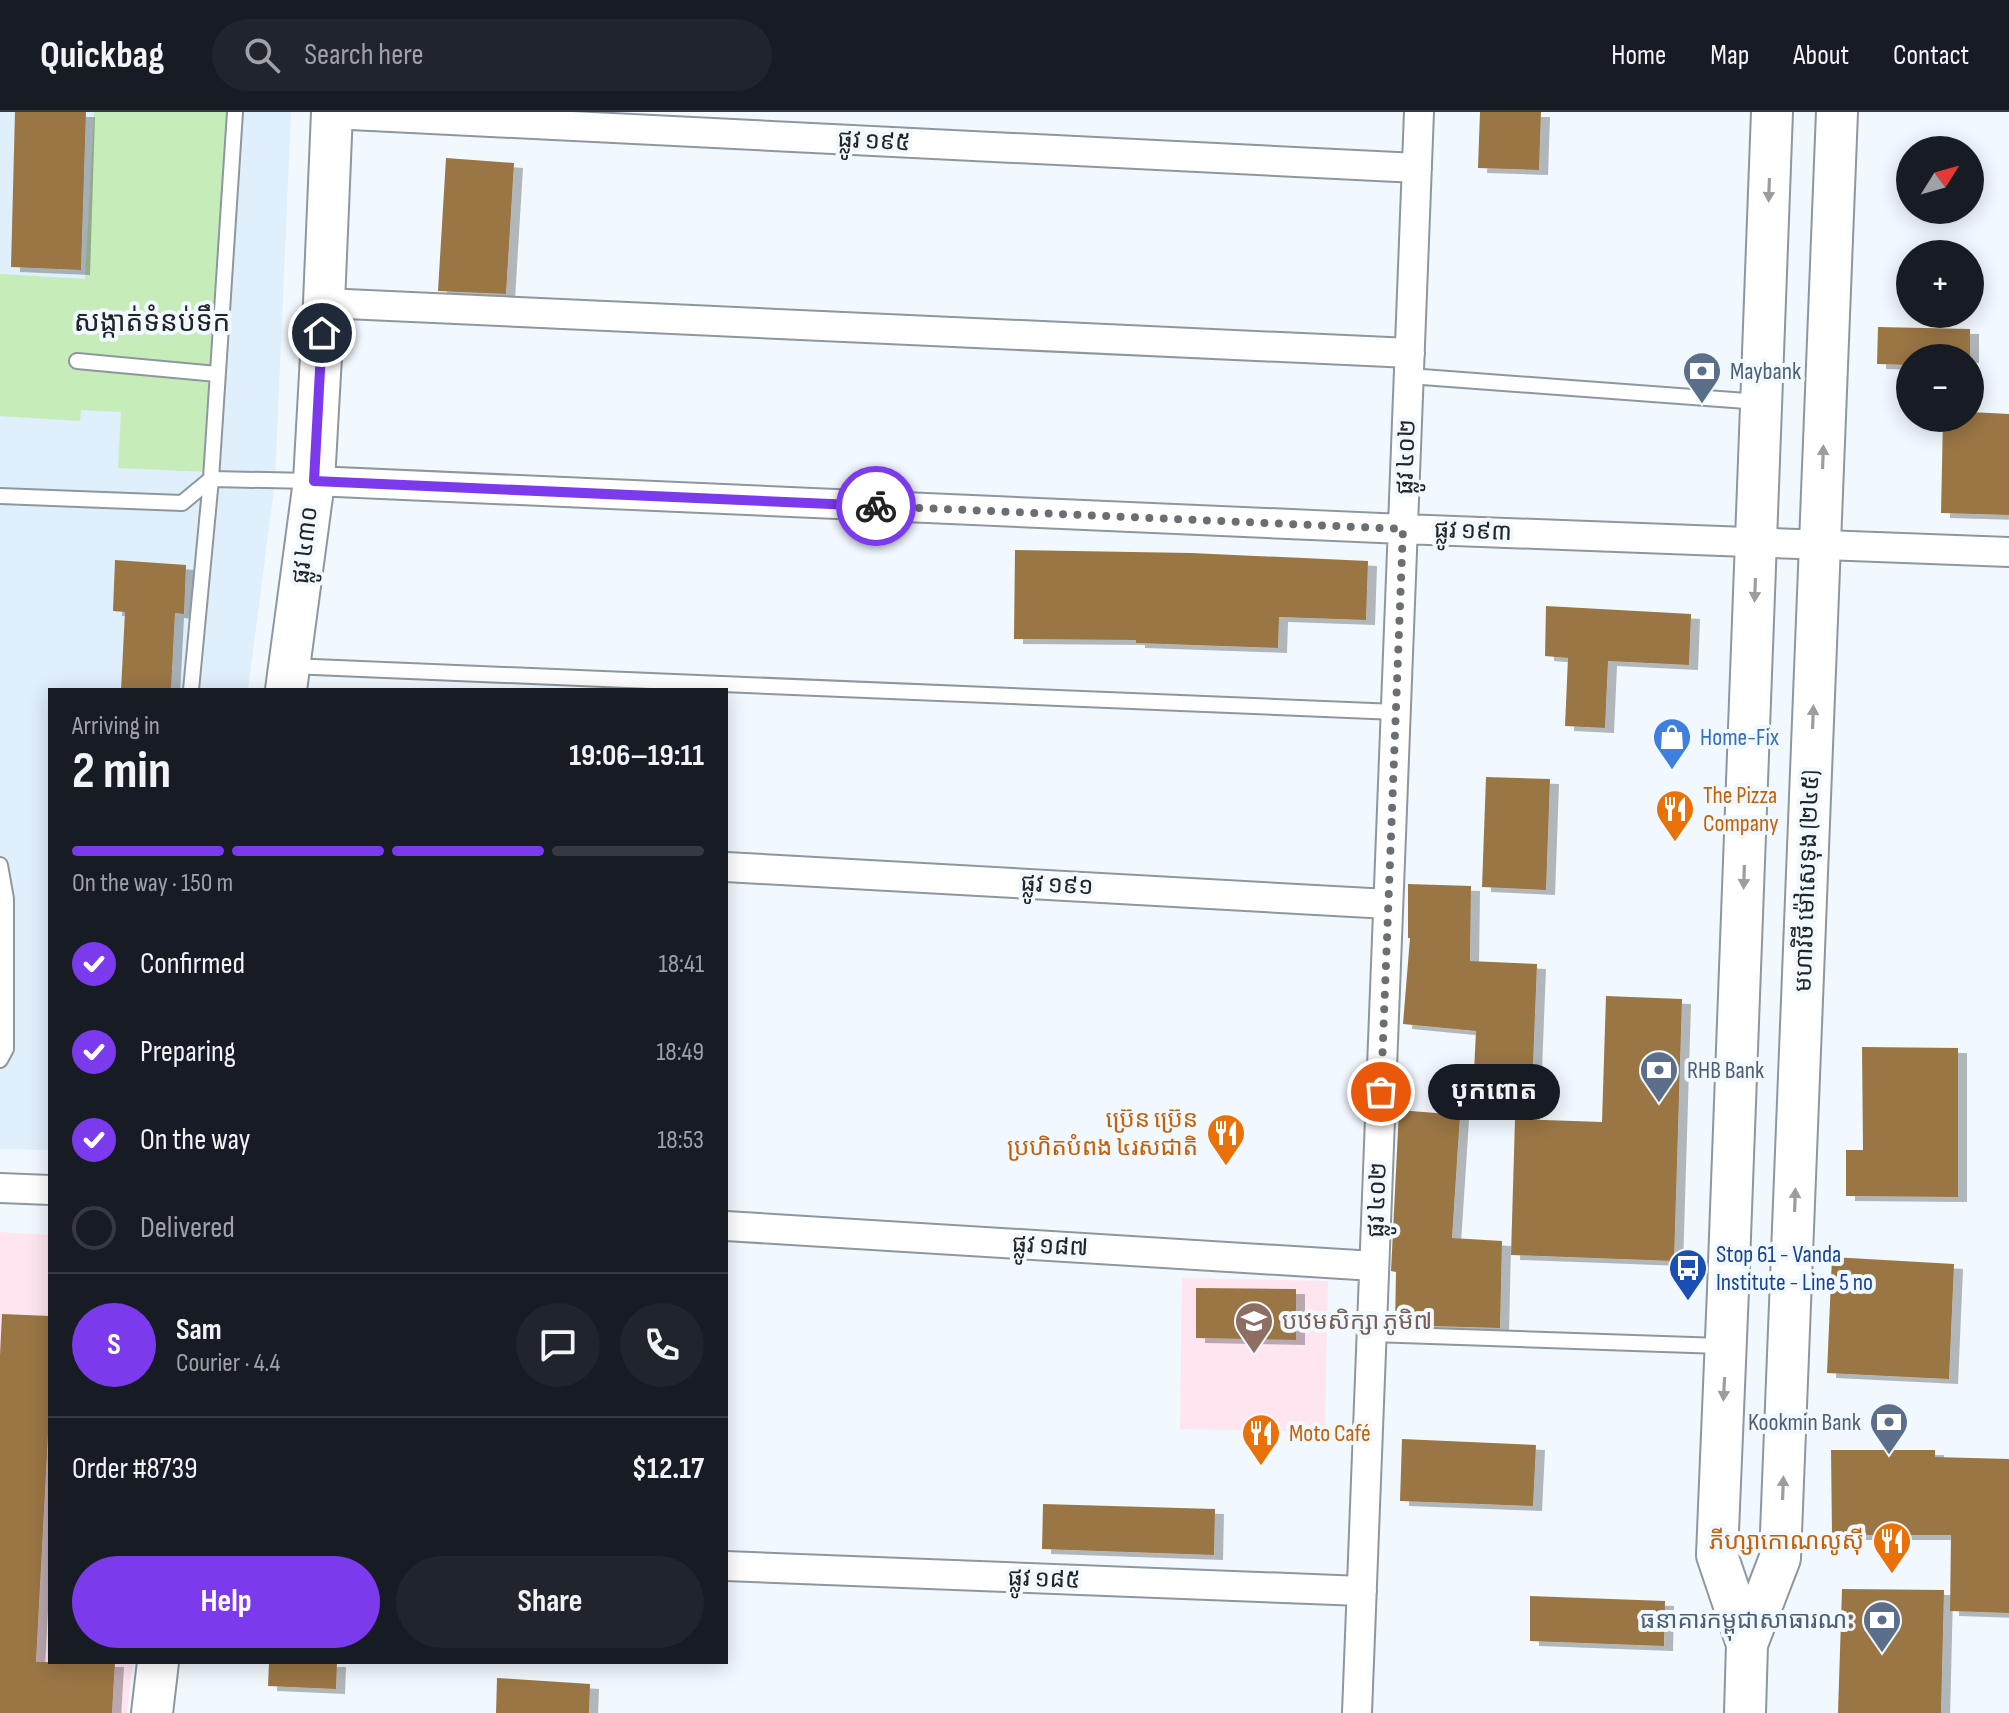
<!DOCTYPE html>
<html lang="en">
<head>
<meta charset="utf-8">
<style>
  :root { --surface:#171b24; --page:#20242c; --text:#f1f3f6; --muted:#9ea1a6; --line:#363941; --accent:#7c3aed }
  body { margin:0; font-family:"Sofia Sans Condensed","Noto Sans Khmer",sans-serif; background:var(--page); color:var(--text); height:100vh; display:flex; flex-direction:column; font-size:30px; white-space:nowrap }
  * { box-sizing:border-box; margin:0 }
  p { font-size:26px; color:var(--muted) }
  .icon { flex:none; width:44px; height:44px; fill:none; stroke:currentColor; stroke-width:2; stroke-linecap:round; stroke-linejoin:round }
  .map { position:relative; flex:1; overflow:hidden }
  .side { position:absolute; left:48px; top:576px; width:680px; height:976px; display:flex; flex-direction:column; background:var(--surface); border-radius:0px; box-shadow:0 4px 20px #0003 }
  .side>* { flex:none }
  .needle { width:52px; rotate:53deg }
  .controls { position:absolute; left:1896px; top:24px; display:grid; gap:16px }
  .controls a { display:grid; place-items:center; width:88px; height:88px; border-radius:50%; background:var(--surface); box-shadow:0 4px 20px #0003; font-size:40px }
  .pin { position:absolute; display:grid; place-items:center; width:68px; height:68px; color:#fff; margin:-34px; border:4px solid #fff; border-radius:50%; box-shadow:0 2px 8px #0007 }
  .courier { position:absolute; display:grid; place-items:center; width:80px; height:80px; margin:-40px; border:6px solid #7c3aed; border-radius:50%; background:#fff; color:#222; box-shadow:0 2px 10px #0007 }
  .bubble { position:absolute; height:56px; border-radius:28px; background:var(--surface); box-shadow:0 4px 20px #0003; font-size:26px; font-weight:700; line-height:56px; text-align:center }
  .headline em { font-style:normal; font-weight:700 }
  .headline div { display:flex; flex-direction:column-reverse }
  .headline { display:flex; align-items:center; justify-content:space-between; height:136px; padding:0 24px }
  h1 { font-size:52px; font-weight:700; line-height:60px }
  .bar { display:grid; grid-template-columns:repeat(4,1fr); gap:12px 8px; align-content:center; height:96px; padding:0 24px }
  .bar i { height:10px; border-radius:6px; background:var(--line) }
  .bar .current { background:var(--accent) }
  .bar p { grid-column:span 4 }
  .line { display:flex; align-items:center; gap:20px; padding:0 24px; border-top:2px solid var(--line) }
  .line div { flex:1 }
  .round { display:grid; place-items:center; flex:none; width:84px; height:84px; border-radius:42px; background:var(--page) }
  ol { padding:0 24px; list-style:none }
  li { display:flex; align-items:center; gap:24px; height:88px }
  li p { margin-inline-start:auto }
  li .icon { padding:8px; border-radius:50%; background:var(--accent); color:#fff; stroke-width:4 }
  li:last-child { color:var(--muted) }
  li i { width:44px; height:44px; border:4px solid var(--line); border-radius:50% }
  .action { display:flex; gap:16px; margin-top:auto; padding:16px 24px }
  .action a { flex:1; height:92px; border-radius:48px; background:var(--accent); color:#fff; font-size:32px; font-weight:700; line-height:92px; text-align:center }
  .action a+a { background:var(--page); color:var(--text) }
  header { display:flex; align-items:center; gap:48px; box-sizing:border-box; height:112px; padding:0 40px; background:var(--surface); border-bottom:2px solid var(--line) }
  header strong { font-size:38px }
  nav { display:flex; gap:44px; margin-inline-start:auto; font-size:28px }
  .search { width:560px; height:72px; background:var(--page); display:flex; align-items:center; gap:20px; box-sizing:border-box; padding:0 28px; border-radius:44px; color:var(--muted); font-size:30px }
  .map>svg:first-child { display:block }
</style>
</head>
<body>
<header>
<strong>Quickbag</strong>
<div class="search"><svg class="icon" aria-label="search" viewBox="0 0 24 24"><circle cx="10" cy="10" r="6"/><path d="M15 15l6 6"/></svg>Search here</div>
<nav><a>Home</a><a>Map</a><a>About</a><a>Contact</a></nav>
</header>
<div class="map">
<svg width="2009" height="1601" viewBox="0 0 2009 1601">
  <defs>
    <filter id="shadow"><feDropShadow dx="9" dy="5" stdDeviation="0" flood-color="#0004"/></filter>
  </defs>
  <rect width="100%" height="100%" fill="#f1f8fe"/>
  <path fill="#dfeffb" d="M0 0H291L275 369 248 578H50V1038L0 1037Z"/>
  <path fill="#fee5f0" d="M0 1120 50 1123V1550H133L127 1601H0Z
    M1182 1166 1328 1169 1325 1320 1180 1317Z"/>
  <path fill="#c5ecb9" d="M94 0H228L207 360 118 356 121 300 81 298 80 309 0 304V162L85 167Z"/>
  <path fill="#9b7644" filter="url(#shadow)" d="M15 0H86L81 158 11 155Z
    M1480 0H1541L1539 58 1478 56Z
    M446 46 514 51 506 182 438 179Z
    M1878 215 1970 217V246H1910V253L1877 252Z
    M1970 300 2009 302V403L1941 401 1943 306H1970Z
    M1015 438 1191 441 1368 449 1366 508 1279 505 1278 536 1136 531V528L1014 527Z
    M115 448 186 453 184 502 175 501 171 578H121L125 500 113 499Z
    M1546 494 1691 502 1689 553 1608 549 1605 616 1565 614 1568 546 1545 544Z
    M1486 665 1550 667 1546 778 1482 775Z
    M1408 772 1471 774 1470 849 1537 852 1531 1003 1472 1001 1476 919 1403 912 1410 826H1408Z
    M1606 884 1682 887 1674 1149 1511 1143 1515 1007 1602 1010Z
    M1862 935 1958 936V1085L1846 1084V1038H1863Z
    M1399 998 1460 1003 1452 1126 1502 1129 1500 1216 1395 1213 1396 1160 1391 1159Z
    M1832 1145 1954 1152 1949 1267 1827 1261Z
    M1196 1176 1296 1177V1228L1196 1226Z
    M2 1202 50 1204V1285L36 1550H115L112 1601H0V1243Z
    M1402 1327 1536 1333 1533 1394 1400 1389Z
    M1831 1338H1935V1345L2009 1347V1501L1950 1499 1951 1423H1832Z
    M1043 1392 1215 1397 1214 1443 1042 1437Z
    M1842 1477 1944 1478 1941 1601H1838Z
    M1530 1484 1665 1489 1664 1534 1530 1529Z
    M269 1550H337L336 1577 268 1574Z
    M497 1566 590 1572 589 1601H496Z"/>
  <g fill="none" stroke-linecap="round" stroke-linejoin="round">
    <g stroke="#8e979d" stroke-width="18">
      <path id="lane" d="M77 249 217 262
        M1409 264 1760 290
        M0 384 182 391 211 367 311 369
        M290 554 1396 600
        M191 578 211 367 235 0
        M0 753 6 787V937L0 948
        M1372 1222 1721 1234"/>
    </g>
    <g stroke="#8e979d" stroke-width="32">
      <path id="street" d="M331 2 1417 56
        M324 191 1410 241
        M314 369 1403 417 2009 440
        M726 755 1388 792
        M0 1076 50 1078
        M726 1114 1374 1154
        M726 1454 1362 1479
        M1357 1601 1419 0"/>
    </g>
    <g stroke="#8e979d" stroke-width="44">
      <path id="secondary" d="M286 578 314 369 324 191 332 0
        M1747 1532 1717 1443 1728 1178 1772 0
        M152 1601 158 1550
        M1745 1601 1747 1532 1780 1446 1837 0"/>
    </g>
    <use href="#lane" stroke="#fff" stroke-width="14"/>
    <use href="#street" stroke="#fff" stroke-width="28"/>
    <use href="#secondary" stroke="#fff" stroke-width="40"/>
  </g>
  <defs><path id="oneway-solid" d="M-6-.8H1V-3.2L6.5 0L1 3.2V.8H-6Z" transform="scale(2)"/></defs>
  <g fill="#9c9d9e">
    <use href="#oneway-solid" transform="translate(1769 78) rotate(92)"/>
    <use href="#oneway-solid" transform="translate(1823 345) rotate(-88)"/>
    <use href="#oneway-solid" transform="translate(1755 478) rotate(92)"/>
    <use href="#oneway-solid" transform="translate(1813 605) rotate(-88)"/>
    <use href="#oneway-solid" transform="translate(1744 765) rotate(92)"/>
    <use href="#oneway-solid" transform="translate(1795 1088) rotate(-88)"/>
    <use href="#oneway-solid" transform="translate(1724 1277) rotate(93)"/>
    <use href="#oneway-solid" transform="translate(1783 1376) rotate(-88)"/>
  </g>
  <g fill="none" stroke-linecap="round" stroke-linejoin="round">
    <path stroke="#6a6f73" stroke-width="8" stroke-dasharray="0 14.4" d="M876 394 1403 417 1381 980"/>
    <path stroke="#7c3aed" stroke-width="10" d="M322 221 314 369 876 394"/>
  </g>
  <defs>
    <g id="bank-pin" transform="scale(2)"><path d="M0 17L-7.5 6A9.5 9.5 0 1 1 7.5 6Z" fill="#5c6f8a" stroke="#f1f8fe"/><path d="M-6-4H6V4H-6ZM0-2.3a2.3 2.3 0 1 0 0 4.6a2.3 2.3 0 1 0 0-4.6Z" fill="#fff"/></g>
    <g id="shop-pin" transform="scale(2)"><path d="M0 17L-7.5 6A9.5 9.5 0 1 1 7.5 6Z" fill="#3f7fe0" stroke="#f1f8fe"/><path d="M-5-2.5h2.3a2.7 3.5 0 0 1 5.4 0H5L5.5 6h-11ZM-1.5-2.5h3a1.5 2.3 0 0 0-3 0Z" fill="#fff"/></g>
    <g id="restaurant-pin" transform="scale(2)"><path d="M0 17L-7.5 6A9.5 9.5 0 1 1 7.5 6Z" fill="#e8710a" stroke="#f1f8fe"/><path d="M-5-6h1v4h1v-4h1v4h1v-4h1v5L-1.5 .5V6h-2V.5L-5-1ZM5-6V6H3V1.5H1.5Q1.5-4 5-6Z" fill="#fff"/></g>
    <g id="bus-pin" transform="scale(2)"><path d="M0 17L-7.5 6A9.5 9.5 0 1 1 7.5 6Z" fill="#1a4fb4" stroke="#f1f8fe"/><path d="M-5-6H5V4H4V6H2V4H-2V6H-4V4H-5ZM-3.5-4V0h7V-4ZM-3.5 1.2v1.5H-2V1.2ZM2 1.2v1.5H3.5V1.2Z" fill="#fff"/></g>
    <g id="school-pin" transform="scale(2)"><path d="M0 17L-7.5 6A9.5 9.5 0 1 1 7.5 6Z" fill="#8d6e63" stroke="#f1f8fe"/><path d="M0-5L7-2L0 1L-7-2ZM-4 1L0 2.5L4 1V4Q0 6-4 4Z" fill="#fff"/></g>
  </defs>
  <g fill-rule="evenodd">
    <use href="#bank-pin" x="1702" y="259"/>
    <use href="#shop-pin" x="1672" y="625"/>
    <use href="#restaurant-pin" x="1675" y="697"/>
    <use href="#bank-pin" x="1659" y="958"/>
    <use href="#restaurant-pin" x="1226" y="1021"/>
    <use href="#bus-pin" x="1688" y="1156"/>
    <use href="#school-pin" x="1254" y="1209"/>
    <use href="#bank-pin" x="1889" y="1310"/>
    <use href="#restaurant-pin" x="1261" y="1321"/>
    <use href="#restaurant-pin" x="1892" y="1429"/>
    <use href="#bank-pin" x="1882" y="1508"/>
  </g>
  <g text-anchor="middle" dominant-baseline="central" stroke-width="8" stroke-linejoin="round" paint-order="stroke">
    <g font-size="24" fill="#222528" stroke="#f1f8fe">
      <text transform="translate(874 29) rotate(3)">ផ្លូវ ១៩៥</text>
      <text transform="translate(1406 345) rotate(-88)">ផ្លូវ ៤០២</text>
      <text transform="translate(1473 419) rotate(2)">ផ្លូវ ១៩៣</text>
      <text transform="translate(305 433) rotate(-83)">ផ្លូវ ៤៣០</text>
      <text transform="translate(1807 769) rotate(-88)">មហាវិថី ម៉ៅសេទុង (២៤៥)</text>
      <text transform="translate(1057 773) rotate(3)">ផ្លូវ ១៩១</text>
      <text transform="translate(1377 1088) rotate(-88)">ផ្លូវ ៤០២</text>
      <text transform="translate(1050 1134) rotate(3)">ផ្លូវ ១៨៧</text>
      <text transform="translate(1044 1467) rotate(2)">ផ្លូវ ១៨៥</text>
    </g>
    <g font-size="24" fill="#4e5e75" stroke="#f1f8fe" text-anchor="start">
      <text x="1730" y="259">Maybank</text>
      <text x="1687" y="958">RHB Bank</text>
      <text x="1861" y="1310" text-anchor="end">Kookmin Bank</text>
      <text x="1854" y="1508" text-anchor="end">ធនាគារកម្ពុជាសាធារណៈ</text>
    </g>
    <g font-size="24" fill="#366cbe" stroke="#f1f8fe" text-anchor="start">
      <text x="1700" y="625">Home-Fix</text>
    </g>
    <g font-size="24" fill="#c56008" stroke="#f1f8fe" text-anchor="start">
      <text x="1703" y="683">The Pizza<tspan x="1703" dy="28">Company</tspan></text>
      <text x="1198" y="1007" text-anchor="end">ប្រ៊េន ប្រ៊េន<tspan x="1198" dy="28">ប្រហិតបំពង ៤រសជាតិ</tspan></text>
      <text x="1289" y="1321">Moto Café</text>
      <text x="1864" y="1429" text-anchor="end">ភីហ្សាកោណលូស៊ី</text>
    </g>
    <g font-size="24" fill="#164399" stroke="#f1f8fe" text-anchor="start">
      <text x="1716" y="1142">Stop 61 - Vanda<tspan x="1716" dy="28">Institute - Line 5 no</tspan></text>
    </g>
    <g font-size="24" fill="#785e54" stroke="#f1f8fe" text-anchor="start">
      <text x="1282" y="1209">បឋមសិក្សា ភូមិ៧</text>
    </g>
    <g font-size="28" fill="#222528" stroke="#f1f8fe">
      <text x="152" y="210">សង្កាត់ទំនប់ទឹក</text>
    </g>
  </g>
</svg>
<div class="controls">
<a><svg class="needle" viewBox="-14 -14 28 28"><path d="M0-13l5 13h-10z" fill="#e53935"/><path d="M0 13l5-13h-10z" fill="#9ea1a6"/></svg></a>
<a>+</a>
<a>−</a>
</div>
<div class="pin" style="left:1381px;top:980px;background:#ea580c"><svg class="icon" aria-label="bag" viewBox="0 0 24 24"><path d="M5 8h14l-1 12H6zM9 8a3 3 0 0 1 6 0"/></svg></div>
<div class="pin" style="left:322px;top:221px;background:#1f2937"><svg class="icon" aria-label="home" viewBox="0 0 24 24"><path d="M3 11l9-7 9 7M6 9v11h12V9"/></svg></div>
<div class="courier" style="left:876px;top:394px"><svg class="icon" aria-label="bike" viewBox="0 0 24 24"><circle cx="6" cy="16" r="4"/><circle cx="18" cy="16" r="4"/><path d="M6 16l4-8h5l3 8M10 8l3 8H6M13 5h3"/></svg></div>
<div class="bubble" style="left:1428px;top:952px;width:132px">បុកពោត</div>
<section class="side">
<div class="headline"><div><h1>2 min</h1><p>Arriving in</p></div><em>19:06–19:11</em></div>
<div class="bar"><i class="current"></i><i class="current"></i><i class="current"></i><i></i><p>On the way · 150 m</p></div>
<ol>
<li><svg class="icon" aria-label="check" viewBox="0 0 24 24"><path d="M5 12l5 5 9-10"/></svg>Confirmed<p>18:41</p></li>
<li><svg class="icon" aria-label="check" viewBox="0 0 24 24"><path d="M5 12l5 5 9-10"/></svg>Preparing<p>18:49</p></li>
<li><svg class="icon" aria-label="check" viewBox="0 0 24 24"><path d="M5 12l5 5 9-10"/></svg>On the way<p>18:53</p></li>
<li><i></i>Delivered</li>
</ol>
<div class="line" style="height:144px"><b class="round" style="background:var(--accent);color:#fff">S</b><div><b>Sam</b><p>Courier · 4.4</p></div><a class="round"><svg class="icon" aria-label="chat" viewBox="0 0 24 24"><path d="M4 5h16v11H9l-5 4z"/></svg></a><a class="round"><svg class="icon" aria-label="phone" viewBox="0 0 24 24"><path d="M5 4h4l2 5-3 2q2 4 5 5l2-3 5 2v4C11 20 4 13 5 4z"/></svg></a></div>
<div class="line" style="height:104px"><div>Order #8739</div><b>$12.17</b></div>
<div class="action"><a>Help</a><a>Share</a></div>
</section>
</div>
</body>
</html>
